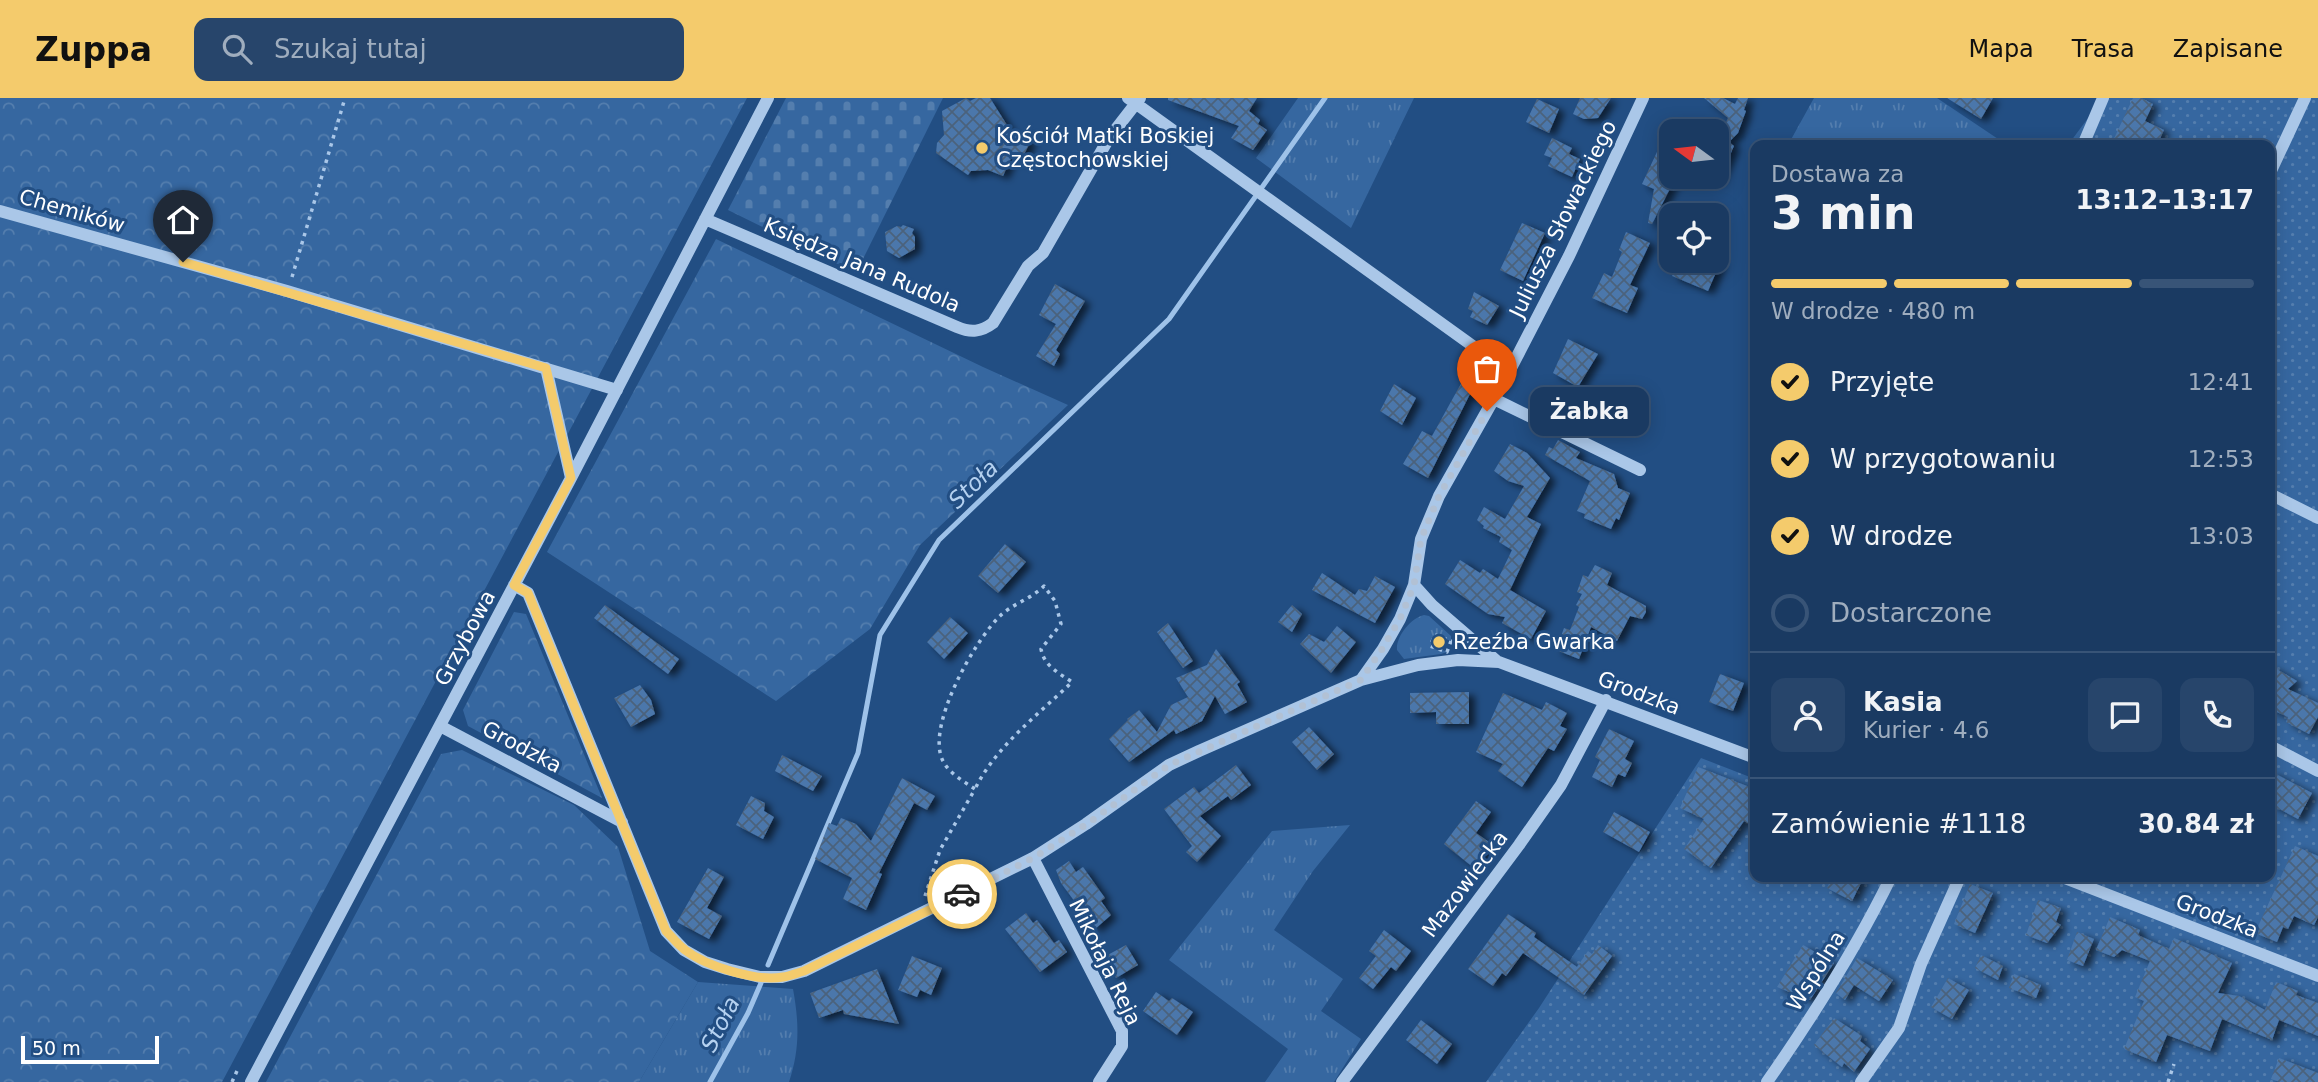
<!DOCTYPE html>
<html lang="pl">
<head>
<meta charset="utf-8">
<style>
  :root { --surface:#1a3a62; --page:#27456b; --text:#f1f3f6; --muted:#9fadbe; --line:#385477; --accent:#f4cb6c }
  body { margin:0; font-family:"DejaVu Sans",sans-serif; background:var(--page); color:var(--text); height:100vh; display:flex; flex-direction:column; font-size:26px; white-space:nowrap }
  * { box-sizing:border-box; margin:0 }
  p { font-size:23px; color:var(--muted) }
  .icon { flex:none; width:38px; height:38px; fill:none; stroke:currentColor; stroke-width:2; stroke-linecap:round; stroke-linejoin:round }
  .map { position:relative; flex:1; overflow:hidden }
  .panel { position:absolute; left:1750px; top:42px; width:525px; height:742px; display:flex; flex-direction:column; background:var(--surface); border-radius:14px; box-shadow:0 4px 18px #0003,0 0 0 2px var(--line) }
  .panel>* { flex:none }
  .needle { width:46px; rotate:285deg }
  .tools { position:absolute; left:1659px; top:21px; display:grid; gap:14px }
  .tools a { display:grid; place-items:center; width:70px; height:70px; border-radius:14px; background:var(--surface); box-shadow:0 4px 18px #0003,0 0 0 2px var(--line); font-size:35px }
  .scale { position:absolute; left:21px; bottom:18px; width:138px; box-sizing:border-box; padding-left:7px; border:4px solid #fff; border-top:0; font-size:19px; line-height:24px; white-space:nowrap; color:#fff; -webkit-text-stroke:5px #224e83; paint-order:stroke }
  .pin { position:absolute; display:grid; place-items:center; width:60px; height:60px; color:#fff; margin:-72px -30px; border-radius:50% 50% 50% 0; rotate:-45deg; box-shadow:0 0 7px #0007 }
  .pin .icon { rotate:45deg }
  .courier { position:absolute; display:grid; place-items:center; width:70px; height:70px; margin:-35px; border:5px solid #f4cb6c; border-radius:50%; background:#fff; color:#222; box-shadow:0 2px 9px #0007 }
  .bubble { position:absolute; height:49px; border-radius:14px; background:var(--surface); box-shadow:0 4px 18px #0003,0 0 0 2px var(--line); font-size:23px; font-weight:700; line-height:49px; text-align:center }
  .overview em { font-style:normal; font-weight:700 }
  .overview div { display:flex; flex-direction:column-reverse }
  .overview { display:flex; align-items:center; justify-content:space-between; height:119px; padding:0 21px }
  h1 { font-size:46px; font-weight:700; line-height:52px }
  .bar { display:grid; grid-template-columns:repeat(4,1fr); gap:10px 7px; align-content:center; height:84px; padding:0 21px }
  .bar i { height:9px; border-radius:5px; background:var(--line) }
  .bar .current { background:var(--accent) }
  .bar p { grid-column:span 4 }
  .line { display:flex; align-items:center; gap:18px; padding:0 21px; border-top:2px solid var(--line) }
  .line div { flex:1 }
  .round { display:grid; place-items:center; flex:none; width:74px; height:74px; border-radius:14px; background:var(--page) }
  ol { padding:0 21px; list-style:none }
  li { display:flex; align-items:center; gap:21px; height:77px }
  li p { margin-inline-start:auto }
  li .icon { padding:7px; border-radius:50%; background:var(--accent); color:#111; stroke-width:4 }
  li:last-child { color:var(--muted) }
  li i { width:38px; height:38px; border:4px solid var(--line); border-radius:50% }
  header { display:flex; align-items:center; gap:42px; box-sizing:border-box; height:98px; padding:0 35px; background:var(--accent); color:#111 }
  header strong { font-size:33px }
  nav { display:flex; gap:38px; margin-inline-start:auto; font-size:24px }
  .search { width:490px; height:63px; background:var(--page); display:flex; align-items:center; gap:18px; box-sizing:border-box; padding:0 24px; border-radius:14px; color:var(--muted); font-size:26px }
  .map>svg:first-child { display:block }
</style>
</head>
<body>
<header>
<strong>Zuppa</strong>
<div class="search"><svg class="icon" aria-label="search" viewBox="0 0 24 24"><circle cx="10" cy="10" r="6"/><path d="M15 15l6 6"/></svg>Szukaj tutaj</div>
<nav><a>Mapa</a><a>Trasa</a><a>Zapisane</a></nav>
</header>
<div class="map">
<svg width="2318" height="984" viewBox="0 0 2318 984">
  <defs>
    <pattern id="grass-tufts" width="24" height="20" patternUnits="userSpaceOnUse" patternTransform="scale(1.75)"><rect width="24" height="20" fill="#3667a0"/><path d="M3 7l-1-3M5 7V3M7 7l1-3M15 17l-1-3M17 17v-4M19 17l1-3" fill="none" stroke="#547eae"/></pattern>
    <pattern id="forest-crowns" width="20" height="18" patternUnits="userSpaceOnUse" patternTransform="scale(1.75)"><rect width="20" height="18" fill="#3667a0"/><path d="M2 6a3 3 0 1 1 6 0M12 15a3 3 0 1 1 6 0" fill="none" stroke="#547eae"/></pattern>
    <pattern id="cemetery-stones" width="16" height="16" patternUnits="userSpaceOnUse" patternTransform="scale(1.75)"><rect width="16" height="16" fill="#3667a0"/><path d="M2 7V4a2 2 0 0 1 4 0v3zM10 15v-3a2 2 0 0 1 4 0v3z" fill="#547eae"/></pattern>
    <pattern id="park-dots" width="8" height="8" patternUnits="userSpaceOnUse" patternTransform="scale(1.75)"><rect width="8" height="8" fill="#3667a0"/><path d="M2 2h.1M6 6h.1" fill="none" stroke="#547eae" stroke-width="1.8" stroke-linecap="round"/></pattern>
    <pattern id="building-cross-hatch" width="8" height="8" patternUnits="userSpaceOnUse" patternTransform="scale(1.75)"><rect width="8" height="8" fill="#4b77ab"/><path d="M0 0l8 8M0 8l8-8" fill="none" stroke="#4c627c"/></pattern>
    <filter id="shadow"><feDropShadow dx="6" dy="3.5" stdDeviation="3.5" flood-color="#0009"/></filter>
  </defs>
  <rect width="100%" height="100%" fill="#224e83"/>
  <path fill="url(#grass-tufts)" d="M1298 0H1414L1351 130 1256 60Z
    M1814 0H1937L2007 47H1788Z
    M1424 517 1429 518 1451 538V543L1435 537 1431 547 1447 554 1441 556 1404 561 1397 552C1396 538 1411 520 1424 517Z
    M1350 727 1313 773 1274 832 1343 881 1321 913 1361 941 1334 984H1265L1288 951 1169 862 1272 733Z
    M698 884 793 891C799 924 800 951 789 984H639Z"/>
  <path fill="url(#forest-crowns)" d="M0 0H747L222 984H0Z
    M716 141 983 269 1068 307 920 447 870 531 776 603 547 454Z
    M514 514 526 516 602 700 468 628 463 612Z
    M462 652 574 707 618 749 650 853 698 884 639 984H266L441 656Z"/>
  <path fill="url(#cemetery-stones)" d="M786 0H943L856 175 728 112Z"/>
  <path fill="url(#park-dots)" d="M2103 0H2318V984H1486L1539 910 1701 660 1755 681V779H2270V47H2068Z"/>
  <g fill="none" stroke-linecap="round" stroke-linejoin="round">
    <path stroke="#9ec2e9" stroke-width="5" d="M768 867 858 655 880 537 939 442 1169 221 1325 0
      M710 984 748 915 761 885"/>
  </g>
  <path fill="url(#building-cross-hatch)" filter="url(#shadow)" d="M966 0 970 3 976 0H990L1012 35 1031 43 1020 64 1012 58 1003 78 988 72 971 73 968 77 936 55 937 45 944 37 942 13Z
    M1168 0H1257L1249 13 1260 22 1258 26 1267 32 1253 52 1231 40 1239 28 1168 2Z
    M1580 0H1611L1598 20 1584 21 1573 16Z
    M1704 0H1723L1735 6 1738 0H1748L1744 12 1746 13 1738 35 1729 44 1734 48 1717 86V36L1720 39 1728 20Z
    M1947 0H1993L1981 21Z
    M2133 0H2141L2153 6 2145 23 2164 32 2157 47H2111Z
    M1537 1 1559 11 1549 35 1526 24Z
    M1671 24V79H1676L1652 126 1648 125 1654 91 1642 86Z
    M1552 40 1572 50 1569 56 1580 61 1572 79 1548 68 1552 60 1544 57Z
    M1522 125 1545 135 1523 183 1500 172Z
    M903 127 914 131 912 135 915 139V151L899 160 887 153 885 134 897 128 901 129Z
    M1626 134 1650 145 1630 187 1638 190 1627 215 1592 200 1604 175 1612 179 1622 154 1619 152Z
    M1678 163H1721L1708 193 1672 178Z
    M1055 186 1085 203 1056 252 1060 256 1054 268 1036 258 1056 226 1039 217Z
    M1474 194 1499 208 1487 227 1470 219 1473 213 1468 211Z
    M1568 241 1598 256 1578 289 1553 275Z
    M1468 273 1482 280 1473 296 1471 294 1428 380 1403 366 1422 333 1432 338Z
    M1394 286 1416 300 1402 327 1380 313Z
    M1558 342 1580 354 1576 360 1614 376 1618 390 1630 395 1619 422 1616 420 1611 431 1584 420 1585 416 1577 413 1590 383 1545 357 1549 349 1553 351Z
    M1510 346 1527 355 1550 380 1527 419 1541 426 1510 492 1546 513 1531 541 1502 525 1505 519 1488 516 1445 486 1460 462 1480 475 1483 471 1498 481 1512 452 1499 444 1501 439 1483 430 1484 428 1477 422 1484 409 1505 421 1524 388 1508 383 1494 373Z
    M1005 446 1026 464 998 495 978 478Z
    M1595 467 1612 475 1607 487 1646 508V514L1642 521 1630 518 1617 543 1591 529 1579 561 1556 552 1564 530 1570 532 1579 509 1576 507 1582 496 1577 494 1583 477 1588 479Z
    M1322 475 1355 497 1359 491 1367 493 1375 478 1395 489 1375 525 1312 492Z
    M605 507 679 561 668 576 594 520Z
    M1292 507 1302 516 1292 534 1278 524Z
    M950 519 968 535 944 561 927 544Z
    M1168 525 1193 563 1183 570 1157 534Z
    M1337 528 1356 544 1331 575 1300 546 1309 536 1324 544Z
    M1216 551 1240 584 1237 586 1247 604 1225 616 1215 598 1202 623 1176 636 1174 632 1129 664 1109 641 1128 622 1127 621 1139 612 1157 634 1171 607 1188 599 1176 580 1207 567Z
    M2270 567 2297 583 2288 591 2318 605V619L2309 636 2286 624 2288 619 2270 611Z
    M1720 576 1744 585 1733 613 1709 604Z
    M640 587 651 602 655 616 631 629 614 600Z
    M1469 594V626H1436V614L1410 615V595Z
    M1503 595 1542 612 1546 604 1567 615 1560 628 1567 631 1554 653 1548 650 1522 689 1498 673 1503 666 1476 654Z
    M1309 629 1334 656 1317 672 1292 644Z
    M1609 631 1634 643 1625 661 1632 665 1625 679 1618 676 1612 689 1592 679 1600 662 1595 659Z
    M782 657 822 678 813 693 775 673Z
    M1236 667 1251 687 1231 702 1228 698 1200 718 1221 738 1197 764 1186 754 1192 748 1164 711 1194 689 1199 695Z
    M1698 669 1747 688 1755 694V729L1744 723 1711 770 1684 751 1704 721 1680 710Z
    M2270 673 2312 695 2298 721 2270 706Z
    M902 680 935 698 927 712 914 705 879 775 882 776 866 812 843 801 852 780 815 761 829 725 837 728 841 720 856 726 871 743Z
    M751 698 765 705 764 713 774 719 763 741 736 727Z
    M1476 703 1491 714 1476 735 1492 746 1474 770 1444 746Z
    M1614 714 1650 734 1639 754 1603 734Z
    M2295 748 2318 758V819L2314 827 2294 818 2288 831 2283 829 2277 844 2255 835Z
    M1069 763 1076 774 1083 769 1105 800 1101 803 1111 817 1095 831 1061 785 1056 772Z
    M708 770 724 779 707 810 722 818 709 841 677 824Z
    M1832 779H1864L1852 803 1827 790Z
    M1970 786 1993 795 1975 835 1954 826Z
    M2038 802 2061 810 2056 824 2061 827 2047 845 2026 837Z
    M1026 815 1033 825 1037 822 1054 845 1059 842 1067 854 1040 874 1005 831Z
    M1508 816 1536 835 1534 839 1577 869 1588 853 1592 856 1598 847 1612 858 1584 897 1523 855 1506 878 1502 875 1493 888 1468 871Z
    M2110 819 2140 832 2138 837 2169 851 2174 840 2232 865 2218 895 2239 898 2265 912 2276 884 2298 893 2296 897 2318 905V938L2279 922 2272 942 2222 921 2210 953 2167 937 2156 964 2124 951 2144 903 2135 899 2150 863 2122 852 2114 859 2096 852Z
    M1384 832 1411 853 1396 873 1391 869 1373 891 1359 880 1376 858 1369 853Z
    M2077 834 2094 841 2083 868 2067 862Z
    M1126 847 1138 867 1116 880 1104 859Z
    M1803 847 1834 865 1810 902 1777 889Z
    M1981 857 2003 868 1998 882 1975 870Z
    M912 858 942 870 931 897 920 892 917 899 898 892Z
    M1857 860 1893 882 1879 903 1854 887 1845 902 1836 895Z
    M877 871 899 926 844 916 843 912 819 920 810 895Z
    M2014 876 2041 887 2036 900 2009 890Z
    M1948 880 1969 892 1952 921 1931 909Z
    M1156 894 1169 903 1172 900 1193 914 1177 937 1143 913Z
    M1834 920 1862 938 1860 943 1870 951 1854 974 1844 965 1842 969 1814 947Z
    M1421 922 1452 946 1437 966 1406 942Z
    M2279 960 2318 975V984H2280L2271 981Z"/>
  <g fill="none" stroke-linecap="round" stroke-linejoin="round">
    <path stroke="#aac7e8" stroke-width="3.5" stroke-dasharray="3.5 5" stroke-linecap="butt" d="M292 179 345 0
      M1435 537 1451 543 1447 554 1430 548Z
      M925 798 940 752 975 691C963 683 949 675 943 663 925 629 975 542 1000 518 1012 506 1031 501 1044 488L1055 503 1061 526 1041 551C1044 568 1059 575 1072 584 1038 617 996 648 975 691
      M232 984 237 973
      M2168 984 2174 966"/>
    <path stroke="#aac7e8" stroke-width="12" d="M1128 0 1509 274
      M2083 47 2103 0
      M2270 75 2305 0
      M0 113 287 193 617 292
      M705 121 957 229C971 235 981 234 993 225L1028 168 1043 155 1109 40 1140 0
      M546 270 571 380
      M1494 301 1640 372
      M2270 396 2318 420
      M514 487 528 495 666 833 684 852 705 864 727 871 760 879H782L804 873 1033 760 1086 726 1169 667 1199 653 1361 582 1418 567 1458 562 1499 564 1755 660
      M1414 487 1432 507 1498 564
      M1361 582 1383 551 1400 521 1414 487 1421 441 1439 398 1509 274 1569 158 1643 0
      M440 628 622 724
      M2270 648 2318 673
      M1033 760 1122 933V948L1099 984
      M2062 779 2318 878
      M251 984 571 380 768 0
      M1342 984 1519 747 1561 687 1606 602
      M1767 984C1813 918 1856 851 1891 779
      M1861 984 1899 930 1921 866 1960 779"/>
  </g>
  <g fill="none" stroke-linecap="round" stroke-linejoin="round">
    <path stroke="#b2c1d4" stroke-width="7" stroke-dasharray="0 12.6" d="M962 796 1033 760 1087 726 1169 667 1361 582 1382 551 1400 521 1414 487 1421 441 1439 398 1487 313"/>
    <path stroke="#f4cb6c" stroke-width="9" d="M183 164 546 270 571 380 514 487 528 495 666 833C672 839 678 847 685 852 706 868 756 884 783 879 790 878 797 875 804 873L962 796"/>
  </g>
  <g fill="#f4cb6c" stroke="#224e83" stroke-width="2.5">
    <circle cx="982" cy="50" r="7"/>
    <circle cx="1439" cy="544" r="7"/>
  </g>
  <g text-anchor="middle" dominant-baseline="central" stroke-width="6" stroke-linejoin="round" paint-order="stroke">
    <g font-size="21" fill="#fff" stroke="#224e83" text-anchor="start">
      <text x="996" y="38">Kościół Matki Boskiej<tspan x="996" dy="24">Częstochowskiej</tspan></text>
      <text x="1453" y="544">Rzeźba Gwarka</text>
    </g>
    <g font-size="21" fill="#fff" stroke="#224e83">
      <text transform="translate(72 113) rotate(16)">Chemików</text>
      <text transform="translate(1563 121) rotate(-64)">Juliusza Słowackiego</text>
      <text transform="translate(862 167) rotate(23)">Księdza Jana Rudola</text>
      <text transform="translate(465 540) rotate(-62)">Grzybowa</text>
      <text transform="translate(1639 595) rotate(21)">Grodzka</text>
      <text transform="translate(522 649) rotate(28)">Grodzka</text>
      <text transform="translate(1465 786) rotate(-53)">Mazowiecka</text>
      <text transform="translate(2217 818) rotate(21)">Grodzka</text>
      <text transform="translate(1105 864) rotate(64)">Mikołaja Reja</text>
      <text transform="translate(1816 873) rotate(-58)">Wspólna</text>
    </g>
    <g font-size="23" font-style="italic" fill="#b5d1f0" stroke="#224e83">
      <text transform="translate(973 386) rotate(-44)">Stoła</text>
      <text transform="translate(720 926) rotate(-63)">Stoła</text>
    </g>
  </g>
</svg>
<div class="tools">
<a><svg class="needle" viewBox="-14 -14 28 28"><path d="M0-13l5 13h-10z" fill="#e53935"/><path d="M0 13l5-13h-10z" fill="#9fadbe"/></svg></a>
<a><svg class="icon" aria-label="locate" viewBox="0 0 24 24"><circle cx="12" cy="12" r="6"/><path d="M12 2v4M12 18v4M2 12h4M18 12h4"/></svg></a>
</div>
<div class="scale">50 m</div>
<div class="pin" style="left:1487px;top:313px;background:#ea580c"><svg class="icon" aria-label="bag" viewBox="0 0 24 24"><path d="M5 8h14l-1 12H6zM9 8a3 3 0 0 1 6 0"/></svg></div>
<div class="pin" style="left:183px;top:164px;background:#1f2937"><svg class="icon" aria-label="home" viewBox="0 0 24 24"><path d="M3 11l9-7 9 7M6 9v11h12V9"/></svg></div>
<div class="courier" style="left:962px;top:796px"><svg class="icon" aria-label="car" viewBox="0 0 24 24"><path d="M5 17H2v-5l4-1 3-4h7l3 4 3 1v5h-3M9 17h6M6 11h13"/><circle cx="7" cy="17" r="2"/><circle cx="17" cy="17" r="2"/></svg></div>
<div class="bubble" style="left:1530px;top:289px;width:119px">Żabka</div>
<section class="panel">
<div class="overview"><div><h1>3 min</h1><p>Dostawa za</p></div><em>13:12–13:17</em></div>
<div class="bar"><i class="current"></i><i class="current"></i><i class="current"></i><i></i><p>W drodze · 480 m</p></div>
<ol>
<li><svg class="icon" aria-label="check" viewBox="0 0 24 24"><path d="M5 12l5 5 9-10"/></svg>Przyjęte<p>12:41</p></li>
<li><svg class="icon" aria-label="check" viewBox="0 0 24 24"><path d="M5 12l5 5 9-10"/></svg>W przygotowaniu<p>12:53</p></li>
<li><svg class="icon" aria-label="check" viewBox="0 0 24 24"><path d="M5 12l5 5 9-10"/></svg>W drodze<p>13:03</p></li>
<li><i></i>Dostarczone</li>
</ol>
<div class="line" style="height:126px"><a class="round"><svg class="icon" aria-label="person" viewBox="0 0 24 24"><circle cx="12" cy="8" r="4"/><path d="M4 21q1-7 8-7t8 7"/></svg></a><div><b>Kasia</b><p>Kurier · 4.6</p></div><a class="round"><svg class="icon" aria-label="chat" viewBox="0 0 24 24"><path d="M4 5h16v11H9l-5 4z"/></svg></a><a class="round"><svg class="icon" aria-label="phone" viewBox="0 0 24 24"><path d="M5 4h4l2 5-3 2q2 4 5 5l2-3 5 2v4C11 20 4 13 5 4z"/></svg></a></div>
<div class="line" style="height:91px"><div>Zamówienie #1118</div><b>30.84 zł</b></div>
</section>
</div>
</body>
</html>
